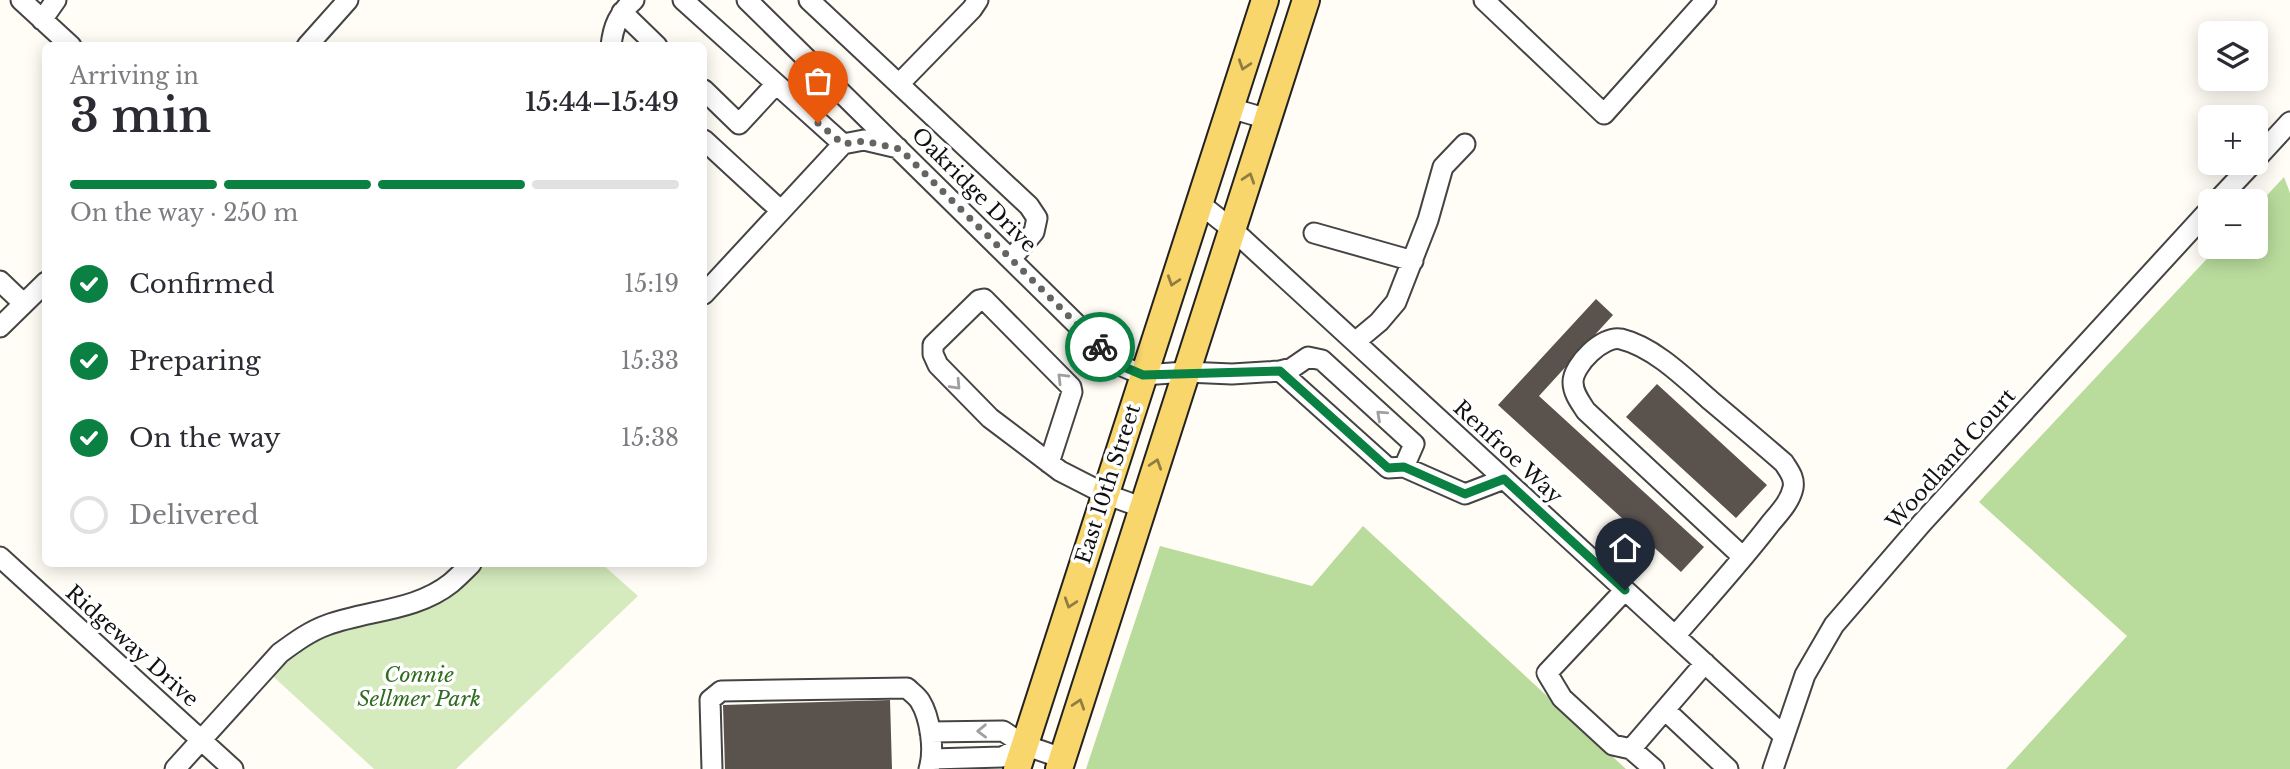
<!DOCTYPE html>
<html lang="en">
<head>
<meta charset="utf-8">
<style>
  :root { --surface:#fff; --page:#f2f2f3; --text:#2b2b33; --muted:#7c7c81; --line:#e1e1e2; --accent:#0b8043 }
  body { margin:0; font-family:"Libre Baskerville",serif; background:var(--page); color:var(--text); height:100vh; display:flex; flex-direction:column; font-size:26px; white-space:nowrap }
  * { box-sizing:border-box; margin:0 }
  p { font-size:23px; color:var(--muted) }
  .icon { flex:none; width:38px; height:38px; fill:none; stroke:currentColor; stroke-width:2; stroke-linecap:round; stroke-linejoin:round }
  .map { position:relative; flex:1; overflow:hidden }
  .details { position:absolute; left:42px; top:42px; width:665px; height:525px; display:flex; flex-direction:column; background:var(--surface); border-radius:10px; box-shadow:0 4px 18px #0003 }
  .details>* { flex:none }
  .buttons { position:absolute; left:2198px; top:21px; display:grid; gap:14px }
  .buttons a { display:grid; place-items:center; width:70px; height:70px; border-radius:10px; background:var(--surface); box-shadow:0 4px 18px #0003; font-size:35px }
  .pin { position:absolute; display:grid; place-items:center; width:60px; height:60px; color:#fff; margin:-72px -30px; border-radius:50% 50% 50% 0; rotate:-45deg; box-shadow:0 0 7px #0007 }
  .pin .icon { rotate:45deg }
  .courier { position:absolute; display:grid; place-items:center; width:70px; height:70px; margin:-35px; border:5px solid #0b8043; border-radius:50%; background:#fff; color:#222; box-shadow:0 2px 9px #0007 }
  .overview em { font-style:normal; font-weight:600 }
  .overview div { display:flex; flex-direction:column-reverse }
  .overview { display:flex; align-items:center; justify-content:space-between; height:119px; padding:0 28px }
  h1 { font-size:46px; font-weight:600; line-height:52px }
  .bar { display:grid; grid-template-columns:repeat(4,1fr); gap:10px 7px; align-content:center; height:84px; padding:0 28px }
  .bar i { height:9px; border-radius:5px; background:var(--line) }
  .bar .selected { background:var(--accent) }
  .bar p { grid-column:span 4 }
  ol { padding:0 28px; list-style:none }
  li { display:flex; align-items:center; gap:21px; height:77px }
  li p { margin-inline-start:auto }
  li .icon { padding:7px; border-radius:50%; background:var(--accent); color:#fff; stroke-width:4 }
  li:last-child { color:var(--muted) }
  li i { width:38px; height:38px; border:4px solid var(--line); border-radius:50% }
  .map>svg:first-child { display:block }
</style>
</head>
<body>
<div class="map">
<svg width="2290" height="769" viewBox="0 0 2290 769">
  <rect width="100%" height="100%" fill="#fffdf5"/>
  <path fill="#d5ebbd" d="M469 564H602L638 596 456 769H374L265 669 327 625 403 606Z"/>
  <path fill="#b9dc9c" d="M2284 177 2290 193V769H2006L2127 636 1979 502 2218 247H2256V207Z
    M1363 526 1626 769H1086L1160 546 1312 586Z"/>
  <path fill="#5a524d" d="M1596 299 1613 315 1539 396 1704 547 1681 572 1498 405Z
    M1657 384 1767 485 1736 518 1626 417Z
    M890 700 892 769H725L723 705Z"/>
  <g fill="none" stroke-linecap="round" stroke-linejoin="round">
    <g stroke="#444" stroke-width="23">
      <path id="minor" d="M21 0 71 46
        M683 0 843 144
        M747 0 1117 364 1143 375 1186 372 1232 374 1280 371 1292 368 1308 357 1322 360 1414 444 1404 467
        M809 0 1029 206 1037 218 1034 232 1011 259
        M1484 0 1604 114 1706 0
        M622 12 657 46
        M42 20 56 0
        M307 46 348 0
        M611 46C613 26 619 13 634 0
        M899 84 972 9 978 0
        M704 90 739 124 776 84
        M1230 108 1268 119
        M704 140 780 210
        M2256 159 2290 122
        M2217 201 2253 163
        M1199 203 1233 230 1784 736
        M1314 233 1413 261
        M0 281 23 303
        M704 294 843 144 864 140 898 148
        M0 327 46 282
        M1355 342 1379 322 1396 302 1428 220 1443 167 1465 144
        M1280 371 1388 468 1404 467 1465 494 1504 479
        M1049 463 1072 392 1071 387 984 299 979 300 933 345V354L938 365 990 418 1060 471 1105 494 1141 507
        M0 557 233 769
        M1625 590 1547 673 1562 698 1613 745 1631 749 1705 663
        M1675 636C1707 599 1740 563 1770 524 1779 513 1790 502 1793 488 1795 478 1789 471 1784 463 1760 442 1735 421 1710 400 1685 378 1654 347 1621 339 1603 335 1573 365 1573 382 1573 393 1580 402 1586 411L1743 557
        M1665 710 1728 769
        M930 732 1003 731 1024 745 1002 757 932 759
        M1024 745 1062 758
        M1631 749 1654 769
        M175 769 280 653C295 642 310 631 327 625 368 610 416 611 451 583 458 577 465 570 471 564
        M712 769 710 700 721 691 907 688C911 692 917 696 920 701 930 717 935 750 929 769
        M1773 769 1805 675 1834 625 1922 523 2210 209"/>
    </g>
    <g stroke="#222" stroke-width="30">
      <path id="major" d="M1017 769 1265 0
        M1059 769 1306 0"/>
    </g>
    <use href="#minor" stroke="#fff" stroke-width="19"/>
    <use href="#major" stroke="#f9d66b" stroke-width="26"/>
  </g>
  <defs><path id="oneway-chevron" d="M-2-3.5L2.5 0L-2 3.5" fill="none" stroke-width="1.6" stroke-linecap="round" stroke-linejoin="round" transform="scale(1.75)"/></defs>
  <g stroke="#917d42">
    <use href="#oneway-chevron" transform="translate(1244 65) rotate(108)"/>
    <use href="#oneway-chevron" transform="translate(1249 178) rotate(-72)"/>
    <use href="#oneway-chevron" transform="translate(1173 281) rotate(108)"/>
    <use href="#oneway-chevron" transform="translate(1156 464) rotate(-72)"/>
    <use href="#oneway-chevron" transform="translate(1070 603) rotate(108)"/>
    <use href="#oneway-chevron" transform="translate(1079 704) rotate(-72)"/>
  </g>
  <g stroke="#a0a0a0">
    <use href="#oneway-chevron" transform="translate(1062 378) rotate(-135)"/>
    <use href="#oneway-chevron" transform="translate(956 385) rotate(47)"/>
    <use href="#oneway-chevron" transform="translate(1381 415) rotate(-138)"/>
    <use href="#oneway-chevron" transform="translate(982 731) rotate(179)"/>
  </g>
  <g fill="none" stroke-linecap="round" stroke-linejoin="round">
    <path stroke="#646461" stroke-width="7" stroke-dasharray="0 12.6" d="M818 123 843 144 864 141 900 149 1100 347"/>
    <path stroke="#0b8043" stroke-width="9" d="M1100 347 1117 364 1143 375 1280 371 1388 468 1404 467 1465 494 1504 479 1625 590"/>
  </g>
  <g text-anchor="middle" dominant-baseline="central" stroke-width="7" stroke-linejoin="round" paint-order="stroke">
    <g font-size="21" fill="#111" stroke="#fff">
      <text transform="translate(974 190) rotate(45)">Oakridge Drive</text>
      <text transform="translate(1508 452) rotate(43)">Renfroe Way</text>
      <text transform="translate(1951 459) rotate(-48)">Woodland Court</text>
      <text transform="translate(1108 484) rotate(-72)">East 10th Street</text>
      <text transform="translate(132 646) rotate(42)">Ridgeway Drive</text>
    </g>
    <g font-size="21" font-style="italic" fill="#2f6b1f" stroke="#fff">
      <text x="419" y="675">Connie<tspan x="419" dy="24">Sellmer Park</tspan></text>
    </g>
  </g>
</svg>
<div class="buttons">
<a><svg class="icon" aria-label="layers" viewBox="0 0 24 24"><path d="M12 4l9 5-9 5-9-5zM3 14l9 5 9-5"/></svg></a>
<a>+</a>
<a>−</a>
</div>
<div class="pin" style="left:818px;top:123px;background:#ea580c"><svg class="icon" aria-label="bag" viewBox="0 0 24 24"><path d="M5 8h14l-1 12H6zM9 8a3 3 0 0 1 6 0"/></svg></div>
<div class="pin" style="left:1625px;top:590px;background:#1f2937"><svg class="icon" aria-label="home" viewBox="0 0 24 24"><path d="M3 11l9-7 9 7M6 9v11h12V9"/></svg></div>
<div class="courier" style="left:1100px;top:347px"><svg class="icon" aria-label="bike" viewBox="0 0 24 24"><circle cx="6" cy="16" r="4"/><circle cx="18" cy="16" r="4"/><path d="M6 16l4-8h5l3 8M10 8l3 8H6M13 5h3"/></svg></div>
<section class="details">
<div class="overview"><div><h1>3 min</h1><p>Arriving in</p></div><em>15:44–15:49</em></div>
<div class="bar"><i class="selected"></i><i class="selected"></i><i class="selected"></i><i></i><p>On the way · 250 m</p></div>
<ol>
<li><svg class="icon" aria-label="check" viewBox="0 0 24 24"><path d="M5 12l5 5 9-10"/></svg>Confirmed<p>15:19</p></li>
<li><svg class="icon" aria-label="check" viewBox="0 0 24 24"><path d="M5 12l5 5 9-10"/></svg>Preparing<p>15:33</p></li>
<li><svg class="icon" aria-label="check" viewBox="0 0 24 24"><path d="M5 12l5 5 9-10"/></svg>On the way<p>15:38</p></li>
<li><i></i>Delivered</li>
</ol>
</section>
</div>
</body>
</html>
